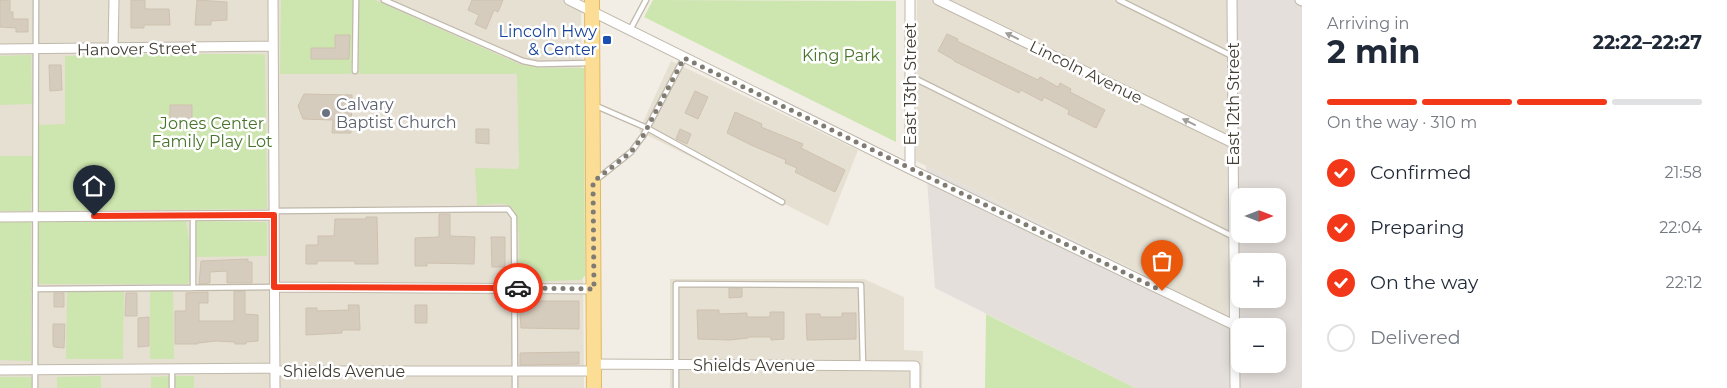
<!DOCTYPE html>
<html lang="en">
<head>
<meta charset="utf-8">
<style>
  :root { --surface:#fff; --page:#f6f6f7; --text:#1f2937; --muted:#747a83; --line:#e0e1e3; --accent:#f3381a }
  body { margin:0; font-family:Montserrat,sans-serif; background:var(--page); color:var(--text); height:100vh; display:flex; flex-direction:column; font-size:19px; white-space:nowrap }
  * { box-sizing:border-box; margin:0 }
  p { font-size:16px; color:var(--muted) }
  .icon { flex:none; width:28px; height:28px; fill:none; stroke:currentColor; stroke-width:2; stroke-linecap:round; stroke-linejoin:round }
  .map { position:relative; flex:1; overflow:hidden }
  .sheet { display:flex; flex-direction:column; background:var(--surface); width:425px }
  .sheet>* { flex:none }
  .needle { width:32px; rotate:90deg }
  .controls { position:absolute; left:1231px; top:188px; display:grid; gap:10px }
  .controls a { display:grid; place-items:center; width:55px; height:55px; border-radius:10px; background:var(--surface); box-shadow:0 2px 12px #0003; font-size:25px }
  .pin { position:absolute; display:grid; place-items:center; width:42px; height:42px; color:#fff; margin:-51px -21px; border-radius:50% 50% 50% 0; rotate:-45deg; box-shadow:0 0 5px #0007 }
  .pin .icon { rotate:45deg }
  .courier { position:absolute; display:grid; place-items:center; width:50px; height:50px; margin:-25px; border:4px solid #f3381a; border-radius:50%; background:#fff; color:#222; box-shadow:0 1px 6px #0007 }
  .head em { font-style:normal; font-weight:700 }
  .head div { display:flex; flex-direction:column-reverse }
  .head { display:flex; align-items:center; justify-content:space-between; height:85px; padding:0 25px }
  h1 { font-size:32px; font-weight:700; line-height:38px }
  .bar { display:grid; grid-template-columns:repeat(4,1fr); gap:8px 5px; align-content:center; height:60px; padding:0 25px }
  .bar i { height:6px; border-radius:4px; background:var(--line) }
  .bar .on { background:var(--accent) }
  .bar p { grid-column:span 4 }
  ol { padding:0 25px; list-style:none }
  li { display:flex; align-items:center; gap:15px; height:55px }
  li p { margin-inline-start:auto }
  li .icon { padding:5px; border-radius:50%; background:var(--accent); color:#fff; stroke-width:4 }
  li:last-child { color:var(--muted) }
  li i { width:28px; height:28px; border:2px solid var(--line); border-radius:50% }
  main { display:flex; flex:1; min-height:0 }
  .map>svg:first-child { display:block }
</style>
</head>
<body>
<main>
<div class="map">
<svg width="1302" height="388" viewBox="0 0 1302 388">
  <rect width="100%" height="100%" fill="#f2eee5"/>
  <path fill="#e6e0d3" d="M0 0H581L584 388H0Z
    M917 0H1226L1228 317 916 161Z
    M671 61 858 150 828 226 639 131Z
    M670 279H864L904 297V350L923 351 922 388H670Z"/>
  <path fill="#e4dfda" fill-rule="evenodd" d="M1226 0H1302V388H1135L935 288 926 166 1227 317ZM1240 196H1278V234H1240ZM1240 261H1278V299H1240ZM1240 326H1278V364H1240Z"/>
  <path fill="#cde5ae" d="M281 0H353L351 74H280Z
    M359 0H375L519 64 541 68H584L585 276 580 280 518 282C518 267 524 212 508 205 500 202 486 205 477 205L475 168 517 169 519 166 517 74H359Z
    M653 0 896 1V142L644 17Z
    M160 54H261L265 55 267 209 37 211V125L65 124V56Z
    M31 55 32 104 0 105V56Z
    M0 156H33L31 211H0Z
    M186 221C189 234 193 272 188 284H37V222Z
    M195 221 265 222 267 224V256L195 257Z
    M0 222H31V361L0 360Z
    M150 291H173L174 359H150Z
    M67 292H124L123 359H66Z
    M986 314 1135 388H985Z
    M101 376V388H57V377Z
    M170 376V388H151V377Z
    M175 376H194V388H175Z
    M0 377H31L32 388H0Z"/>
  <path fill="#d6ccbe" stroke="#cec1ae" d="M0 0H10V12H13V19H28V32H16V28L0 27Z
    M131 0H145V9H169L170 25H144V28H131Z
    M197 0 227 2V20L211 21V25H195Z
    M472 0H503L498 12 494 10 486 29 475 24 479 15 468 10Z
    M947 34 958 39 957 41 1038 80 1040 77 1058 87 1060 83 1071 89 1070 92 1105 110 1096 128 1068 114 1069 110 1044 97 1042 101 1021 90 1019 93 954 61V60L938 51Z
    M335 35H350L349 59H311V48H335Z
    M49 65H61L62 90 50 91Z
    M695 91 708 97 698 119 685 113Z
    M304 94 352 95 351 133H332L333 120 303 119 298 106Z
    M170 105H192V125H170Z
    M735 112 762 124 761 127 803 144 801 148 845 170 835 192 795 172 797 168 785 163 786 160 751 145 727 133Z
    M476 129H489V144L476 143Z
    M680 129 691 134 687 144 676 139Z
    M439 214H450V236L475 237 474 264 427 263V266H415V238L439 237Z
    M366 217H377L378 264H355V261H317V264H306V245H318V236H334L335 219H366Z
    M491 237H505V267H492Z
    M248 259V262H252V283H227V271L210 272V283L199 284 201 261Z
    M729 288H742V297L729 298Z
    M234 291H245V314L258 315V341L246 342V344H235V342L216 341 198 343V344H175V311H186V293L208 292V303H199V321H234Z
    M54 293H64V307H54Z
    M126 293H137V316H125Z
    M519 301H579V329L521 328Z
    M348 305H359L360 330H342V333L306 335V308H317V311L349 310Z
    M415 305H427V323H415Z
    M697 310H719V314L747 313V317H770V312H784V339L771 340V337H748V338L730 340 698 339Z
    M842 313H856V339L807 340 806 314H820V317H842Z
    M149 317V346L138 347V318Z
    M53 324H65L64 348 54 347 53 345Z
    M579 352V364L520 365V353Z"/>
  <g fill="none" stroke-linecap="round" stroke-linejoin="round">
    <g stroke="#c0b8ab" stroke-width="7">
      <path id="lane" d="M384 0 523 61 538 64 590 63
        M1119 0 1232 56
        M630 30 646 0
        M355 71 356 0
        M910 76 1234 237
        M594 105 647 128 782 202
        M596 180 631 152 643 136 684 58
        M274 211 508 209 514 217 515 388
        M193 288V216
        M35 289 274 287
        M172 369V388
        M35 388 36 0
        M676 388V284L861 285 863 365"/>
    </g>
    <g stroke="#c0b8ab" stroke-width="11">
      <path id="street" d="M273 0 275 388
        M569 0 910 169 1234 325
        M938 0 1233 143
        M1232 0 1235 388
        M1300 0 1302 1
        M0 49 273 46
        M113 49 114 0
        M910 169V0
        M0 217 274 215
        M274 287 593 289
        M594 364 915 366V388
        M0 370 275 368
        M275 371H594"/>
    </g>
    <g stroke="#e0b965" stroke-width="16">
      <path id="primary" d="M592 0 594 388"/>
    </g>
    <use href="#lane" stroke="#fff" stroke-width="4.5"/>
    <use href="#street" stroke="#fff" stroke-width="9"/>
    <use href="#primary" stroke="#fbdd95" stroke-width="14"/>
  </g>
  <defs><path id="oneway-solid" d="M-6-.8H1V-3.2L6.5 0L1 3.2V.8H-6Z" transform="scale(1.25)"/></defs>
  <g fill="#a29e9a">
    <use href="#oneway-solid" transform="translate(1012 36) rotate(-154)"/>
    <use href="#oneway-solid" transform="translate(1189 122) rotate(-154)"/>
  </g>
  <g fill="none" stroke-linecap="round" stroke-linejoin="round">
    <path stroke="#817c73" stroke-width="5" stroke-dasharray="0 9" d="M518 288 594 289 593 182 631 152 643 136 684 58 1162 291"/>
    <path stroke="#f3381a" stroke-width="6" d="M94 216 274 215V287L518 288"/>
  </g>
  <rect fill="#1a4fb4" stroke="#fff" stroke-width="2" x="602" y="35" width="10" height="10" rx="2.5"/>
  <circle fill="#6b7280" stroke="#fff" stroke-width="2" cx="326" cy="113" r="5"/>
  <g text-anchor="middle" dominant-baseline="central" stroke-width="5" stroke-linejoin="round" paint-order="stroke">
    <g font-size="16" fill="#164399" stroke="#fff" text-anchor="end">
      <text x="597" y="31">Lincoln Hwy<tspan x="597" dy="18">&amp; Center</tspan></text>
    </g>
    <g font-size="16" fill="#443e35" stroke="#fff">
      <text transform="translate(137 49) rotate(-1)">Hanover Street</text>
      <text transform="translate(1086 72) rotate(26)">Lincoln Avenue</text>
      <text transform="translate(910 84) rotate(-90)">East 13th Street</text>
      <text transform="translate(1233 104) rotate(-90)">East 12th Street</text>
      <text x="754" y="365">Shields Avenue</text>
      <text x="344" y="371">Shields Avenue</text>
    </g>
    <g font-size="16" fill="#47742a" stroke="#fff">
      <text x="841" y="55">King Park</text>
      <text x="212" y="123">Jones Center<tspan x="212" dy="18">Family Play Lot</tspan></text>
    </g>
    <g font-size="16" fill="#5b616d" stroke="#fff" text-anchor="start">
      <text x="336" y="104">Calvary<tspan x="336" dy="18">Baptist Church</tspan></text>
    </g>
  </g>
</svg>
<div class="controls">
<a><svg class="needle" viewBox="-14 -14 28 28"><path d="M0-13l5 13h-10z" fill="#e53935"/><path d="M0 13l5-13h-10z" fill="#747a83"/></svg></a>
<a>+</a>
<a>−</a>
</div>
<div class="pin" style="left:1162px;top:291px;background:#ea580c"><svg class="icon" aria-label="bag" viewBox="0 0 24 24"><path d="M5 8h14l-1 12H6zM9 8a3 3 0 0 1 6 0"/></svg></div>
<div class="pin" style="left:94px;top:216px;background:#1f2937"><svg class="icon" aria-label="home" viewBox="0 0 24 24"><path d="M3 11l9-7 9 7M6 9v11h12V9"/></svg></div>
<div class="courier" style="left:518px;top:288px"><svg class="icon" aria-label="car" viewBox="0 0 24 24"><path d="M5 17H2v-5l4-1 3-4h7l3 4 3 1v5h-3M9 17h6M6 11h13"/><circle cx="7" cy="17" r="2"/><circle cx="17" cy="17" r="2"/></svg></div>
</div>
<section class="sheet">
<div class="head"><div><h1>2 min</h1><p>Arriving in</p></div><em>22:22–22:27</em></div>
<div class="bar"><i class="on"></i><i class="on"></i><i class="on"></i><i></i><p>On the way · 310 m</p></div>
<ol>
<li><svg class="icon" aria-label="check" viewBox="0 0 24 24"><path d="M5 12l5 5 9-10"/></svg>Confirmed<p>21:58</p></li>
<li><svg class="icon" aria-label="check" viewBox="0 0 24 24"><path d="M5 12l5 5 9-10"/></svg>Preparing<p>22:04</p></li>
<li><svg class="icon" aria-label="check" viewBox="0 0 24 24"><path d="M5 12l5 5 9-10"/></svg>On the way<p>22:12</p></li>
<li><i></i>Delivered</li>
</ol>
</section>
</main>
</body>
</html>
